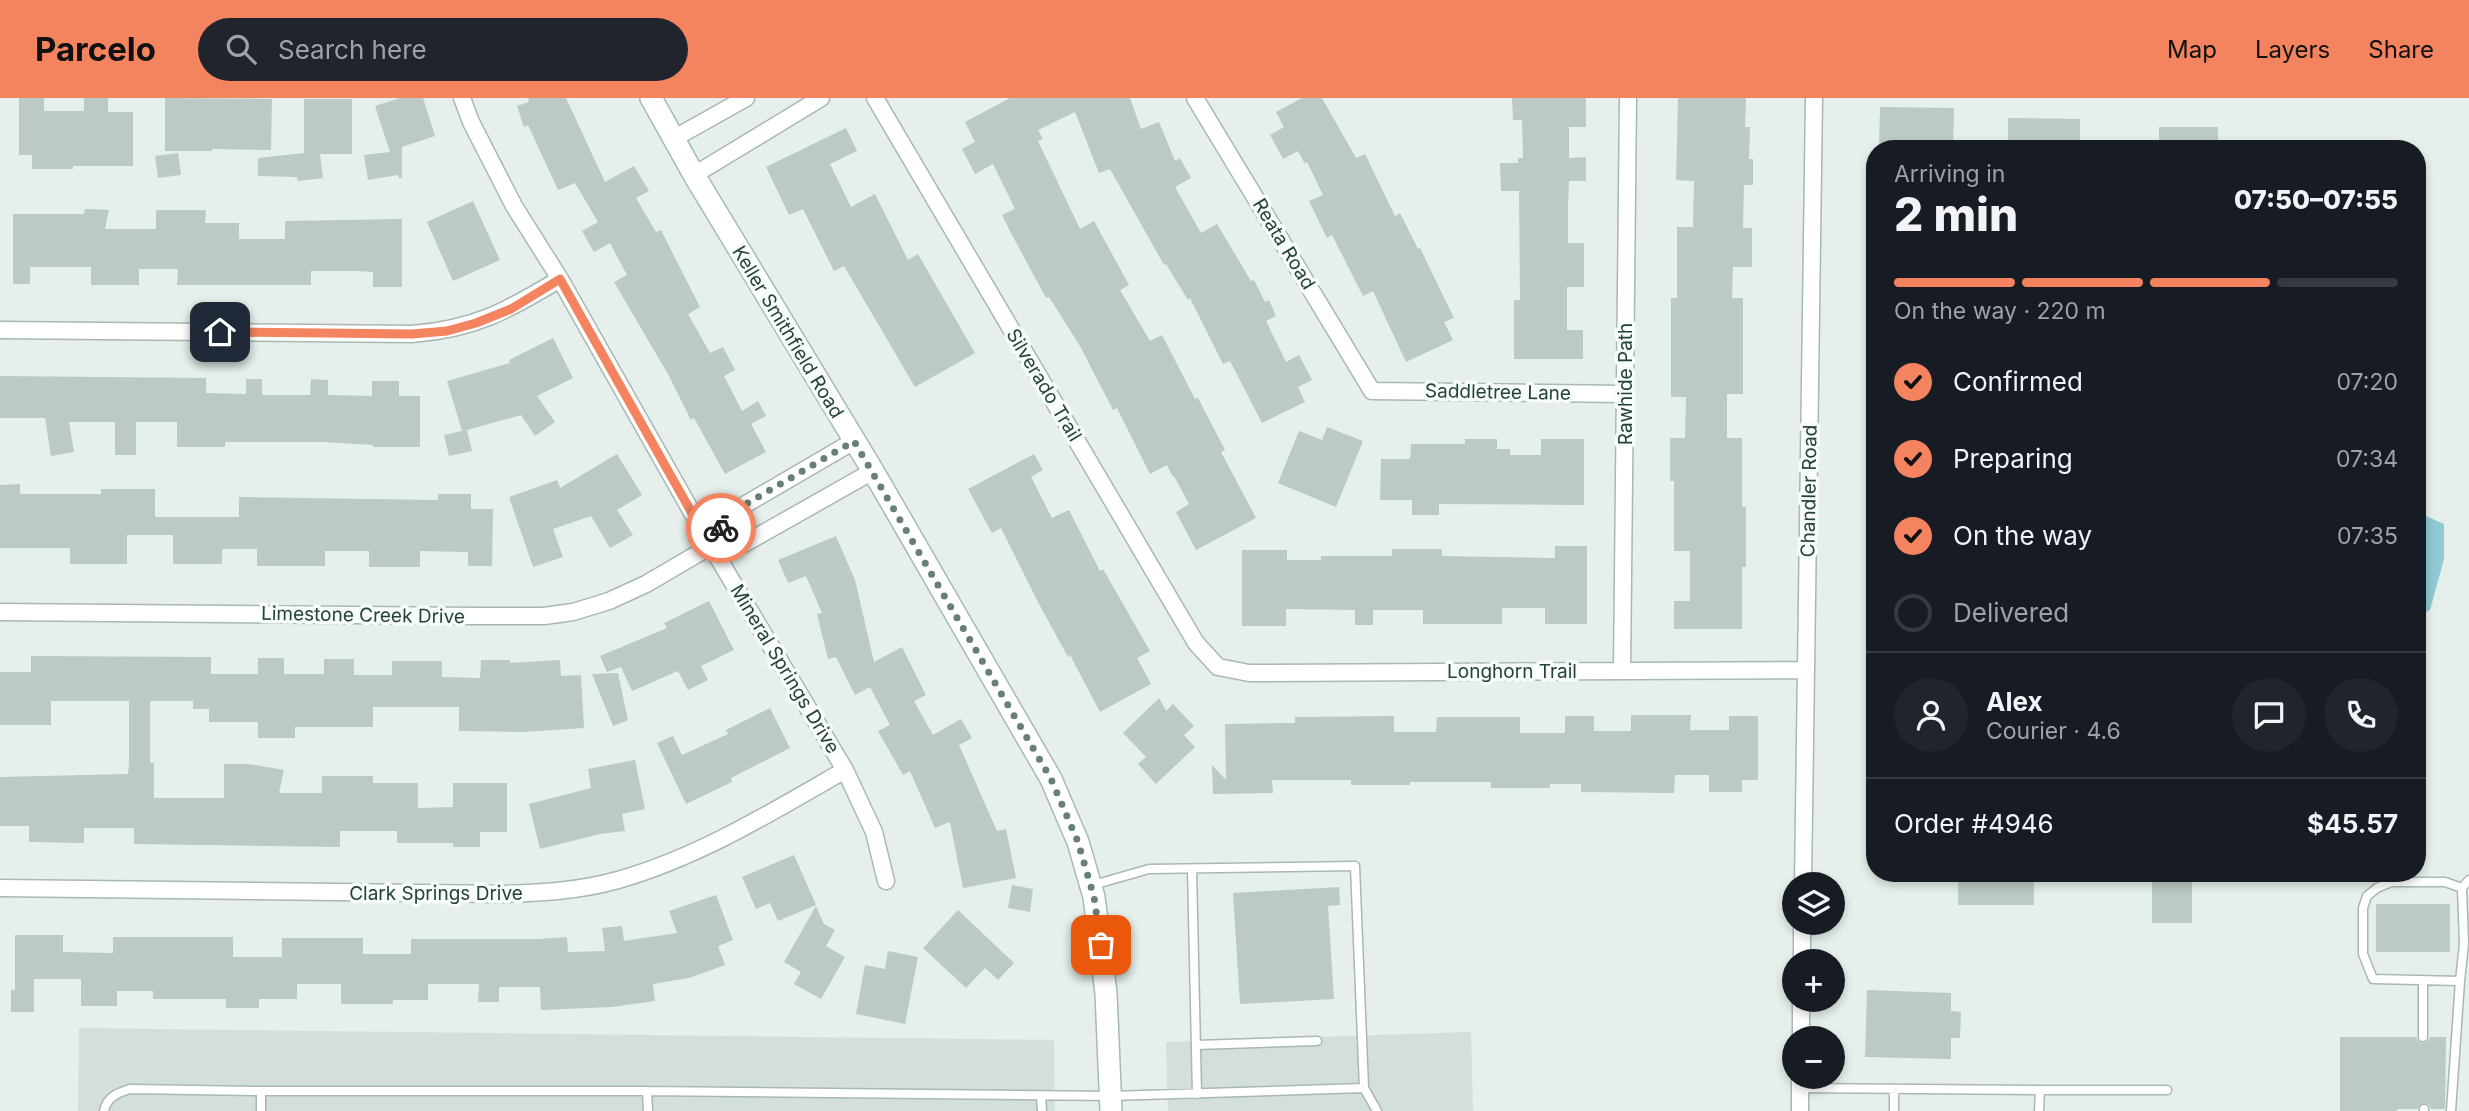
<!DOCTYPE html>
<html lang="en">
<head>
<meta charset="utf-8">
<style>
  :root { --surface:#171b24; --page:#20242c; --text:#f1f3f6; --muted:#9ea1a6; --line:#363941; --accent:#f4845f }
  body { margin:0; font-family:Inter,sans-serif; background:var(--page); color:var(--text); height:100vh; display:flex; flex-direction:column; font-size:26px; white-space:nowrap }
  * { box-sizing:border-box; margin:0 }
  p { font-size:23px; color:var(--muted) }
  .icon { flex:none; width:38px; height:38px; fill:none; stroke:currentColor; stroke-width:2; stroke-linecap:round; stroke-linejoin:round }
  .map { position:relative; flex:1; overflow:hidden }
  .side { position:absolute; left:1866px; top:42px; width:560px; height:742px; display:flex; flex-direction:column; background:var(--surface); border-radius:28px; box-shadow:0 4px 10px #0003 }
  .side>* { flex:none }
  .controls { position:absolute; left:1782px; top:774px; display:grid; gap:14px }
  .controls a { display:grid; place-items:center; width:63px; height:63px; border-radius:50%; background:var(--surface); box-shadow:0 4px 10px #0003; font-size:35px }
  .pin { position:absolute; display:grid; place-items:center; width:60px; height:60px; color:#fff; margin:-30px; border-radius:14px; box-shadow:0 4px 10px #0006 }
  .courier { position:absolute; display:grid; place-items:center; width:70px; height:70px; margin:-35px; border:5px solid #f4845f; border-radius:50%; background:#fff; color:#222; box-shadow:0 2px 9px #0007 }
  .headline em { font-style:normal; font-weight:800 }
  .headline div { display:flex; flex-direction:column-reverse }
  .headline { display:flex; align-items:center; justify-content:space-between; height:119px; padding:0 28px }
  h1 { font-size:46px; font-weight:800; line-height:52px }
  .bar { display:grid; grid-template-columns:repeat(4,1fr); gap:10px 7px; align-content:center; height:84px; padding:0 28px }
  .bar i { height:9px; border-radius:5px; background:var(--line) }
  .bar .active { background:var(--accent) }
  .bar p { grid-column:span 4 }
  .line { display:flex; align-items:center; gap:18px; padding:0 28px; border-top:2px solid var(--line) }
  .line div { flex:1 }
  .round { display:grid; place-items:center; flex:none; width:74px; height:74px; border-radius:37px; background:var(--page) }
  ol { padding:0 28px; list-style:none }
  li { display:flex; align-items:center; gap:21px; height:77px }
  li p { margin-inline-start:auto }
  li .icon { padding:7px; border-radius:50%; background:var(--accent); color:#111; stroke-width:4 }
  li:last-child { color:var(--muted) }
  li i { width:38px; height:38px; border:4px solid var(--line); border-radius:50% }
  header { display:flex; align-items:center; gap:42px; box-sizing:border-box; height:98px; padding:0 35px; background:var(--accent); color:#111 }
  header strong { font-size:33px }
  nav { display:flex; gap:38px; margin-inline-start:auto; font-size:24px }
  .search { width:490px; height:63px; background:var(--page); display:flex; align-items:center; gap:18px; box-sizing:border-box; padding:0 24px; border-radius:38px; color:var(--muted); font-size:26px }
  .map>svg:first-child { display:block }
</style>
</head>
<body>
<header>
<strong>Parcelo</strong>
<div class="search"><svg class="icon" aria-label="search" viewBox="0 0 24 24"><circle cx="10" cy="10" r="6"/><path d="M15 15l6 6"/></svg>Search here</div>
<nav><a>Map</a><a>Layers</a><a>Share</a></nav>
</header>
<div class="map">
<svg width="2469" height="1013" viewBox="0 0 2469 1013">
  <rect width="100%" height="100%" fill="#e6efeb"/>
  <path fill="#d4dfda" d="M79 930 1054 942 1055 1013H78Z
    M1471 934 1473 1013H1168L1166 944Z"/>
  <path fill="#8ec9d4" d="M2426 418 2444 426V461L2430 512 2417 519V422Z"/>
  <path fill="#bbcac4" d="M19 0H44V13H84V0H108V14H133V68H73V71H32V57H19Z
    M165 0 272 1 271 52 212 51V53H165Z
    M400 0H423L435 38 402 49V80H399L398 77 368 82 364 57 390 54 375 8Z
    M528 0H566L605 84 634 68 649 93 636 100 656 134 661 132 700 209 688 216 710 255 723 249 735 272 724 278 742 313 758 303 766 318 751 326 766 354 725 376 694 320 691 322 669 278 614 184 627 177 610 145 594 154 582 133 598 124 575 85 558 92 528 27 524 29 517 8 529 4Z
    M1010 0H1130L1141 31 1159 24 1175 63 1180 60 1191 80 1175 89 1201 135 1217 126 1251 183 1254 182 1265 204 1269 202 1276 218 1266 223 1286 264 1299 257 1312 282 1298 289 1305 304 1262 325 1230 263 1223 266 1190 200 1188 202 1166 166 1164 167 1110 71 1099 75 1075 14 1038 32 1043 41 1038 43 1080 131 1094 123 1129 187 1120 192 1150 243 1162 237 1195 301 1198 300 1225 352 1221 354 1256 420 1196 452 1176 414 1189 406 1174 378 1173 379 1167 367 1150 376 1117 310 1113 312 1080 248 1049 199 1046 200 1011 135 1002 117 1015 111 993 66 975 76 962 51 975 44 965 24Z
    M1302 0H1322L1356 60 1365 56 1395 118 1400 115 1418 151 1420 150 1454 220 1444 224 1453 242 1406 264 1373 193 1363 198 1332 137 1327 140 1309 103 1323 97 1307 64 1305 66 1298 53 1283 61 1270 37 1284 29 1276 14Z
    M1512 0H1586V29H1569V60L1586 59V83H1569L1568 109V145H1584V189H1567V232H1583V261H1514V202H1520L1519 93H1501L1500 65H1518V60H1523L1522 22H1513Z
    M1678 0H1746L1745 29H1750L1749 61H1753V87H1744L1743 130H1752V169H1733L1732 200H1743V296H1727V340H1742V409H1746V469H1742V531H1674V503H1690V453H1674V383H1670V340H1685L1686 299H1671V200H1677V129H1693L1694 83 1676 82Z
    M304 1H352V56H320L323 80 298 83 297 79 258 78V60L304 55Z
    M1880 9 1954 10 1953 51H1879Z
    M2008 20 2080 21V51H2008Z
    M2159 29H2218V51H2159Z
    M846 30 857 53 830 66 851 109 875 96 908 162 918 156 975 255 915 289 844 168 834 173 803 111 789 117 766 69Z
    M178 55 181 77 158 80 155 58Z
    M473 103 500 162 453 183 427 124Z
    M85 111 109 112 105 131H156V112H206L205 125H239V141H285V123L402 121V189H373V174L354 173H311V187H177L178 171H139V187H91V169H30V186H13V116H84Z
    M553 240 573 280 537 298 555 324 535 338 521 317 467 332 472 353 449 358 444 337 462 333 447 283 510 265 509 262Z
    M0 278 206 280V295L246 296V281H262V297H310L311 281 328 282V297L372 298V283H399V298H420V349H373V347L323 344H225V349H177V324H136V357H115V324H69L74 354 51 358 45 320H0Z
    M1327 329 1363 343 1336 409 1278 385 1299 333 1322 342Z
    M1465 341H1497V351H1510V357H1541V341H1584V407L1439 406V417H1412V402H1380L1381 361H1410L1411 346H1465Z
    M617 356 642 397 617 412 633 437 610 450 591 418 553 431 563 459 533 469 509 399 557 382 560 390Z
    M1034 356 1043 372 1031 379 1052 420 1069 412 1100 473 1103 471 1150 553 1137 560 1151 586 1100 614 1070 557 1068 559 1039 506 1001 430 992 435 968 391Z
    M20 386V396H101V391H155V419H239V399L438 402V396H471V411H493L492 468H468V454L420 453V469H369V453H325V468H257V451H222V466H173V437H127V466H70V450H0V387Z
    M836 438 855 482 874 564 902 549 926 597 914 603 933 637 961 621 972 640 959 647 997 733 1006 731 1016 780 963 790 950 724 935 730 910 673 903 677 878 633 890 627 870 589 855 597 836 559 828 561 817 516 822 515 806 478 788 485 778 462Z
    M1555 448H1587V526H1545V510H1502V526H1423V512H1373V527H1355V512L1286 511V528H1242V452H1287V462H1321V458H1392V451H1442V458L1555 460Z
    M709 503 734 552 701 568 708 582 688 592 678 573 632 593 621 569 607 574 600 558 667 530 664 525Z
    M31 558 211 559V576H258V560H284V576H324V561H354V577H392V563H442V579L480 580 481 562H510V565L560 562 561 578 581 577 584 630 522 634 459 633V609H373V629H295V640H258V624H209V611H193V603H150V665H154V700H224V666H249L284 672 279 695H322V678H373V685H418V710L453 709V685H507V734H480V749H453V745H397V733H340V749L134 746V730H84V745L29 744V728H0V679L128 676 129 665V603H51V627H0V574H31Z
    M618 575 628 622 613 628 592 576Z
    M1159 600 1166 613 1173 606 1194 628 1184 637 1195 649 1156 686 1138 666 1146 659 1123 635Z
    M770 610 790 650 731 680 732 684 686 706 657 645 673 638 682 657 728 636 726 632Z
    M1631 617H1691L1690 632H1729V618H1758V682H1742V694H1709V677H1675L1674 695 1581 694V686H1550V690H1491V684H1410V687H1351V682H1272L1273 695 1213 696 1212 667 1226 682 1225 626 1295 625V619L1394 618V634H1436L1437 619H1520V635H1565V618H1594V633H1631Z
    M635 662 645 711 622 716 625 733 600 736 540 751 529 706 591 690 588 671Z
    M794 757 816 807 778 823 770 805 756 811 742 779Z
    M1958 775H2034V807H1958Z
    M2152 783H2192V825H2152Z
    M1012 787 1033 791 1030 814 1008 810Z
    M1339 789 1340 807 1328 808 1334 901 1240 906 1233 795Z
    M716 797 733 842 718 848 725 867 689 880 653 886 655 903 612 909 541 912 540 889H499V904H478L479 886H428V902H393V906H341V886H297V901H259V910H226V901H153V893H117V908H81V881H34V914H11V892H15V837H63V854L113 855V839H233V859H282V840H363V856H411V841H538L567 839 568 854 605 853 602 830 622 828 624 843 677 835 669 813Z
    M2376 806H2450V854H2376Z
    M816 808 824 826 835 832 826 848 845 859 821 901 794 886 801 874 784 864Z
    M958 812 1014 865 998 882 985 870 966 890 923 850Z
    M888 853 918 859 905 926 856 916 865 867 885 871Z
    M1867 892 1951 895V913L1961 914 1960 940H1951V961L1865 959Z
    M2340 939H2416L2418 943 2422 945 2427 944 2430 939H2446L2445 1011H2431L2428 1006 2423 1005 2417 1011H2397V1013H2340Z"/>
  <g fill="none" stroke-linecap="round" stroke-linejoin="round">
    <g stroke="#a8b8b2" stroke-width="11">
      <path id="lane" d="M1192 771 1197 996
        M2391 784H2445L2462 790 2464 846 2460 883 2373 881 2363 856V810L2367 798 2377 790Z
        M1093 787 1149 771 1355 768 1364 990
        M2462 790 2469 782
        M2423 882V939
        M1196 947 1317 943
        M1800 990 2040 992 2039 1013
        M2040 992H2167
        M647 993 648 1013
        M1041 998 1042 1013
        M2424 1011V1013
        M104 1013C107 999 117 995 130 991L261 993
        M261 1013V993H647L1111 998 1364 990 1377 1013
        M1894 1013V991
        M2451 1013 2460 883"/>
    </g>
    <g stroke="#a8b8b2" stroke-width="19">
      <path id="street" d="M462 0 471 24 514 108 560 181 711 448 845 672 874 734 886 783
        M875 0 1196 545 1218 569 1249 575 1806 572
        M1195 0 1372 293 1624 296
        M673 41 746 0
        M694 77 821 0
        M0 232 412 236C475 231 507 213 560 181
        M711 448 729 416 854 343
        M0 514 476 518H544L573 514 609 503 646 486 711 448 744 446 873 373
        M1622 573 1628 0
        M1803 786 1814 0
        M0 790 500 796C540 795 579 793 618 782 699 759 772 714 845 672
        M1802 863V824
        M1801 940V901
        M1800 1013V978"/>
    </g>
    <g stroke="#a4bbb3" stroke-width="24">
      <path id="secondary" d="M651 0 694 77 873 373 1051 681 1078 744 1094 799 1106 895 1111 1013"/>
    </g>
    <use href="#lane" stroke="#fff" stroke-width="8"/>
    <use href="#street" stroke="#fff" stroke-width="16"/>
    <use href="#secondary" stroke="#fff" stroke-width="21"/>
  </g>
  <g fill="none" stroke-linecap="round" stroke-linejoin="round">
    <path stroke="#687f78" stroke-width="7" stroke-dasharray="0 12.6" d="M721 430 729 416 854 343 1051 681 1078 744 1094 799 1101 847"/>
    <path stroke="#f4845f" stroke-width="9" d="M220 234 412 236 447 233 476 225 511 211 560 181 711 449 721 430"/>
  </g>
  <g text-anchor="middle" dominant-baseline="central" stroke-width="7" stroke-linejoin="round" paint-order="stroke">
    <g font-size="19" fill="#24423a" stroke="#f7fbf9">
      <text transform="translate(1284 146) rotate(59)">Reata Road</text>
      <text transform="translate(788 234) rotate(59)">Keller Smithfield Road</text>
      <text transform="translate(1625 286) rotate(-90)">Rawhide Path</text>
      <text transform="translate(1044 287) rotate(59)">Silverado Trail</text>
      <text transform="translate(1498 294) rotate(1)">Saddletree Lane</text>
      <text transform="translate(1809 393) rotate(-89)">Chandler Road</text>
      <text transform="translate(363 517) rotate(1)">Limestone Creek Drive</text>
      <text transform="translate(785 571) rotate(59)">Mineral Springs Drive</text>
      <text x="1512" y="573">Longhorn Trail</text>
      <text x="436" y="795">Clark Springs Drive</text>
    </g>
  </g>
</svg>
<div class="controls">
<a><svg class="icon" aria-label="layers" viewBox="0 0 24 24"><path d="M12 4l9 5-9 5-9-5zM3 14l9 5 9-5"/></svg></a>
<a>+</a>
<a>−</a>
</div>
<div class="pin" style="left:1101px;top:847px;background:#ea580c"><svg class="icon" aria-label="bag" viewBox="0 0 24 24"><path d="M5 8h14l-1 12H6zM9 8a3 3 0 0 1 6 0"/></svg></div>
<div class="pin" style="left:220px;top:234px;background:#1f2937"><svg class="icon" aria-label="home" viewBox="0 0 24 24"><path d="M3 11l9-7 9 7M6 9v11h12V9"/></svg></div>
<div class="courier" style="left:721px;top:430px"><svg class="icon" aria-label="bike" viewBox="0 0 24 24"><circle cx="6" cy="16" r="4"/><circle cx="18" cy="16" r="4"/><path d="M6 16l4-8h5l3 8M10 8l3 8H6M13 5h3"/></svg></div>
<section class="side">
<div class="headline"><div><h1>2 min</h1><p>Arriving in</p></div><em>07:50–07:55</em></div>
<div class="bar"><i class="active"></i><i class="active"></i><i class="active"></i><i></i><p>On the way · 220 m</p></div>
<ol>
<li><svg class="icon" aria-label="check" viewBox="0 0 24 24"><path d="M5 12l5 5 9-10"/></svg>Confirmed<p>07:20</p></li>
<li><svg class="icon" aria-label="check" viewBox="0 0 24 24"><path d="M5 12l5 5 9-10"/></svg>Preparing<p>07:34</p></li>
<li><svg class="icon" aria-label="check" viewBox="0 0 24 24"><path d="M5 12l5 5 9-10"/></svg>On the way<p>07:35</p></li>
<li><i></i>Delivered</li>
</ol>
<div class="line" style="height:126px"><a class="round"><svg class="icon" aria-label="person" viewBox="0 0 24 24"><circle cx="12" cy="8" r="4"/><path d="M4 21q1-7 8-7t8 7"/></svg></a><div><b>Alex</b><p>Courier · 4.6</p></div><a class="round"><svg class="icon" aria-label="chat" viewBox="0 0 24 24"><path d="M4 5h16v11H9l-5 4z"/></svg></a><a class="round"><svg class="icon" aria-label="phone" viewBox="0 0 24 24"><path d="M5 4h4l2 5-3 2q2 4 5 5l2-3 5 2v4C11 20 4 13 5 4z"/></svg></a></div>
<div class="line" style="height:91px"><div>Order #4946</div><b>$45.57</b></div>
</section>
</div>
</body>
</html>
